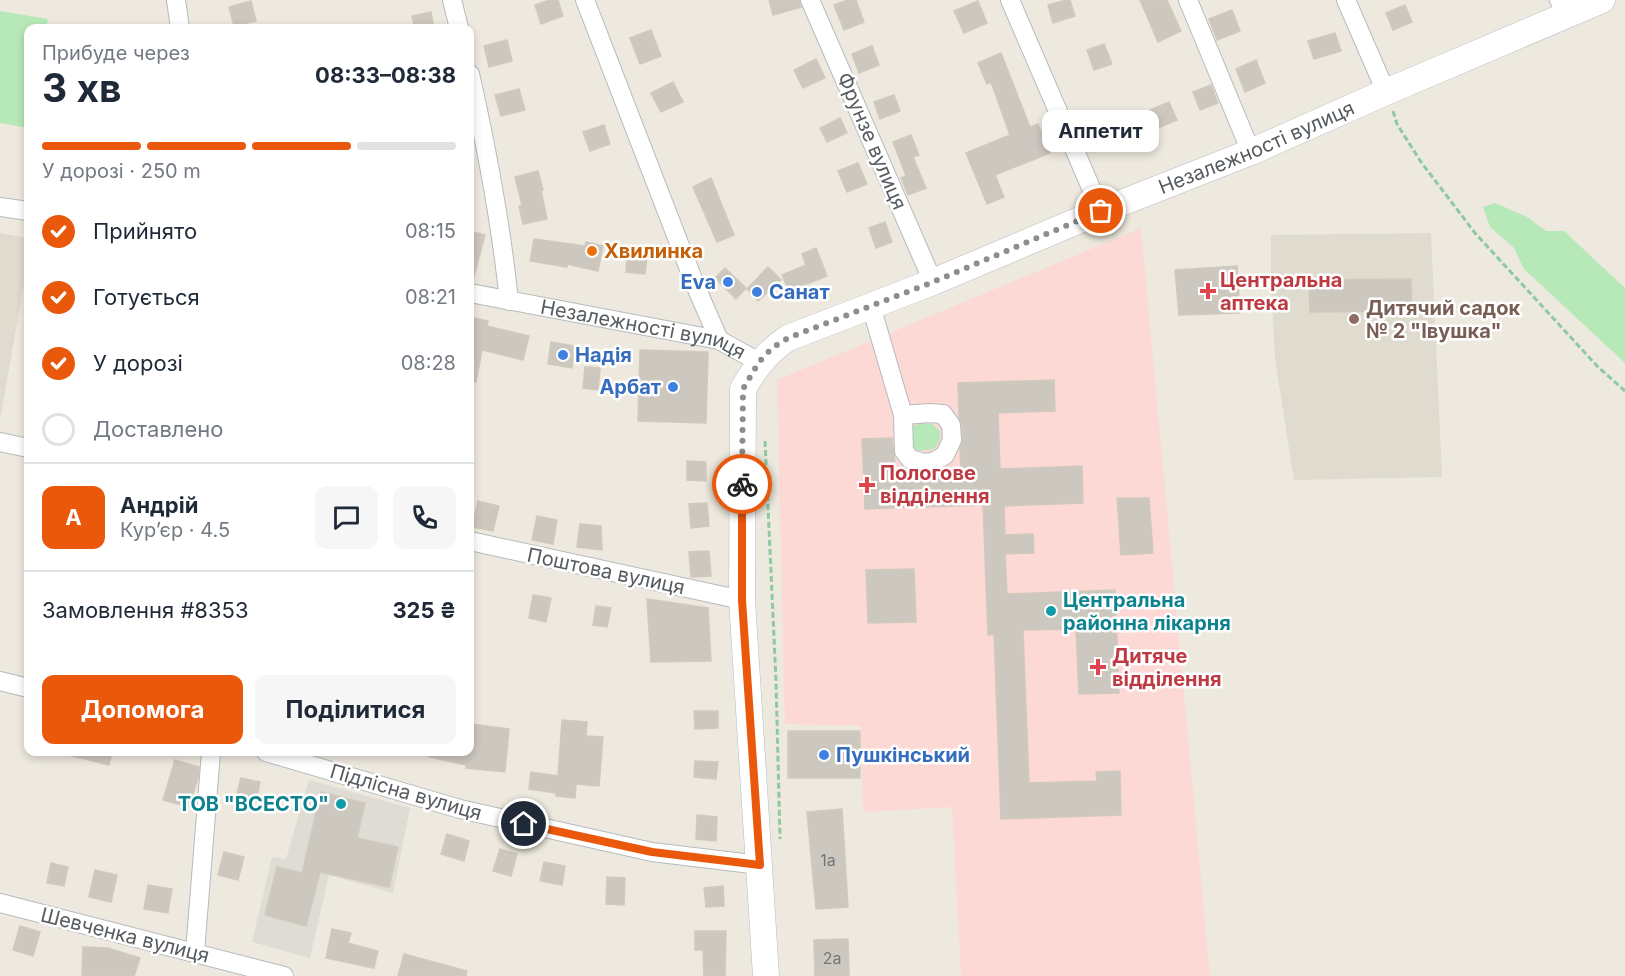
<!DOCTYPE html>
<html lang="uk">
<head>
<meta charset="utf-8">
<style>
  :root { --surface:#fff; --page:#f6f6f7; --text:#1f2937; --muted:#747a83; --line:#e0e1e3; --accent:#ea580c }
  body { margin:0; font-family:Inter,sans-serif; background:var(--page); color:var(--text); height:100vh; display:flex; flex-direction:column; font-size:22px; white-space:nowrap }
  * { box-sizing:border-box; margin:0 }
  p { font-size:20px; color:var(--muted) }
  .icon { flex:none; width:33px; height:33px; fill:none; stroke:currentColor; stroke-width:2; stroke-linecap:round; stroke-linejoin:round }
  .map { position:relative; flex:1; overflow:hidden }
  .drawer { position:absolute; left:24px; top:24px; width:450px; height:732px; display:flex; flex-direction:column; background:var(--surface); border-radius:12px; box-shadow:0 3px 9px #0003 }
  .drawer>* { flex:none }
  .pin { position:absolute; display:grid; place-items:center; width:51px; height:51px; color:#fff; margin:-26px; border:3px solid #fff; border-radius:50%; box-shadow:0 2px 6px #0007 }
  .courier { position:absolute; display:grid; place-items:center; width:60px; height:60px; margin:-30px; border:4px solid #ea580c; border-radius:50%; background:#fff; color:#222; box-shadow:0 2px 8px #0007 }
  .bubble { position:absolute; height:42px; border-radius:12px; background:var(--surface); box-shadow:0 3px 9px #0003; font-size:20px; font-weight:700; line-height:42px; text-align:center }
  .head em { font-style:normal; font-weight:700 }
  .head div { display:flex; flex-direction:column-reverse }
  .head { display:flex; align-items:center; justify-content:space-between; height:102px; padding:0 18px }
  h1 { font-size:39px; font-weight:700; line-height:45px }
  .bar { display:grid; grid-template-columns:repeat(4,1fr); gap:9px 6px; align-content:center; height:72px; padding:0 18px }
  .bar i { height:8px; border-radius:4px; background:var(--line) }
  .bar .active { background:var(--accent) }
  .bar p { grid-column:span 4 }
  .line { display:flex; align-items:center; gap:15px; padding:0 18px; border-top:2px solid var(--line) }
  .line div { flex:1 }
  .round { display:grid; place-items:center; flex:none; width:63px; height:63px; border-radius:12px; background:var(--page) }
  ol { padding:0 18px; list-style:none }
  li { display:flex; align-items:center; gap:18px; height:66px }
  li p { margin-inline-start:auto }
  li .icon { padding:6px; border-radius:50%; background:var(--accent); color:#fff; stroke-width:4 }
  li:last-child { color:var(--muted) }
  li i { width:33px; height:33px; border:3px solid var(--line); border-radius:50% }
  .button { display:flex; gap:12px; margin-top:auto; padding:12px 18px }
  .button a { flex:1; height:69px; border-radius:12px; background:var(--accent); color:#fff; font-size:24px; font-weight:700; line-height:69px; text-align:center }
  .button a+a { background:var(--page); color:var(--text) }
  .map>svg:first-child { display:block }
</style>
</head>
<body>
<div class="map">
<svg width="1625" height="976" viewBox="0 0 1625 976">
  <rect width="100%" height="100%" fill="#ede9de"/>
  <path fill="#dfdcd6" d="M309 780 410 808 393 893 329 875 310 958 252 942 272 857 286 859Z"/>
  <path fill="#dfdbce" d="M0 233 28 238V261L0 420Z
    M1431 233 1442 477 1294 480 1275 359 1271 279V235Z"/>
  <path fill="#fdd9d6" d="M1141 228 1210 976H961L952 807 863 812 861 726 785 724 777 380Z"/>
  <path fill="#b7e8b7" d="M0 11 48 19 46 28H28V128L0 123Z
    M1495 203 1527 217 1546 231H1564L1625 288V363L1524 269 1514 248 1490 227 1483 207Z
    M920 423 932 424 940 431V440L934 449 919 451 912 448 911 427Z"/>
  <path fill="#ccc7bf" stroke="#d1cabc" stroke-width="1.5" d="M550 0H558L563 16 541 24 535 5Z
    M769 0H799L801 7 773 15Z
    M848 0H856L864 22 844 30 834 5Z
    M1066 0H1070L1075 16 1053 23 1048 5Z
    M1140 0H1167L1181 31 1158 42Z
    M251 1 256 21 234 26 229 7Z
    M978 1 987 23 964 33 954 11Z
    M1405 5 1412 22 1393 30 1386 13Z
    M1232 10 1240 31 1217 40 1209 19Z
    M431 12 434 28H415L412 16Z
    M651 30 661 56 640 64 630 38Z
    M1335 33 1341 51 1314 59 1308 41Z
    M507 40 512 61 489 67 484 46Z
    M1104 44 1112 64 1094 70 1087 50Z
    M872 46 879 65 859 73 852 54Z
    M1001 53 1030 127 1038 124 1050 153 995 175 1004 197 987 204 966 153 1010 135 991 82 987 84 978 63Z
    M816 59 825 78 803 88 794 70Z
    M1256 60 1265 83 1245 92 1236 69Z
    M673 82 683 102 661 112 651 93Z
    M1211 85 1218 103 1200 110 1193 92Z
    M519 89 525 110 501 116 495 95Z
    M894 95 900 111 880 119 874 102Z
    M1169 102 1177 120 1158 128 1150 110Z
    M840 118 847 133 827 142 820 128Z
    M604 125 610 144 590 151 583 132Z
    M1119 128 1124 141 1104 149 1099 136Z
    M911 135 919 155 913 157 926 188 908 195 901 178 906 176 893 142Z
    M858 163 867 184 847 192 838 171Z
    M538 171 543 190H541L547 219 523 224 519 206 522 205 515 177Z
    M711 178 734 235 717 242 693 187Z
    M885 222 892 242 876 248 869 228Z
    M470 231 485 235 474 276H470Z
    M534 239 585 246 586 242 603 246 598 271 567 264V267L530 261Z
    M816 248 827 276 789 291 782 275 806 265 802 254Z
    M627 255 647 257 645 274 626 272Z
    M1237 266 1240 313 1179 315 1175 270Z
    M768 267 781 280 758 301 747 289Z
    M725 268 746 288 736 299 715 278Z
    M1411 279 1412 311 1310 312 1309 280Z
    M470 317 488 321 487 326 529 336 523 360 482 350 476 382 470 381Z
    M551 342 575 346 572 368 548 364Z
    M640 350 708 352 706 423 638 421Z
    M585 367 600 368 598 390 583 388Z
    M1054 380 1055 411 998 413 1000 469 1082 466 1083 503 1004 506 1005 535 1033 534 1034 553 1005 554 1007 594 1115 590 1119 693 1079 694 1076 629 1023 630 1029 783 1097 781 1096 772 1120 771 1121 815 1001 819 994 634 988 635 983 505 865 509 862 439 892 438 896 472H913L926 474 941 471 961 470 960 448 963 439 962 424 959 417 958 383Z
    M687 461 706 462V481L687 480Z
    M1117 498H1149L1153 553 1121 555Z
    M478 501 499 506 493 531 472 527Z
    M707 503 709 526 691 528 689 504Z
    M537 516 557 520 553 544 532 540Z
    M580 524 601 526 602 550 577 547Z
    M709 551 711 576 691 577 689 552Z
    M914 569 916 622 868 623 866 570Z
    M533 595 551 598 546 622 529 618Z
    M647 599 708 608 711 661 651 662Z
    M596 606 611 608 607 627 593 625Z
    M694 711H718V728L695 729Z
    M562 720 587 722 586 736 603 737 599 786 576 784 575 798 556 796V793L529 789 531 772 558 776Z
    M470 724 509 729 505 772 466 768V765L429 757V752H470Z
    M788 731H860V778H788Z
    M73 752H112L109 765 72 756Z
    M175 760 199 767 198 778 189 807 163 800Z
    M695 761 718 762 716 779 694 777Z
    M241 778 260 782 256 801 236 797Z
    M321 792 365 803 357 838 398 847 389 887 320 872 306 926 265 915 277 867 302 873Z
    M842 809 848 907 816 909 807 812Z
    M697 815 717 817 716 841 696 839Z
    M447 834 469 841 464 861 441 854Z
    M500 849 517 854 511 876 493 871Z
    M224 852 244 857 238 880 218 875Z
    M544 862 565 866 562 885 540 881Z
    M51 863 68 867 64 886 47 883Z
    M95 870 117 875 111 902 89 897Z
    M607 877 625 878 624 905 606 904Z
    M148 885 172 889 168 913 144 909Z
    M723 886 724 906 706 907 704 888Z
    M20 926 40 932 33 956 13 950Z
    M332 929 351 933 348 943 378 951 374 968 326 958Z
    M695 931H726L725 976H704L703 950H695Z
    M848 939 849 976H815L814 940Z
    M83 947 108 948 140 958 134 976H82Z
    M404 954 467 971 466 976H398Z"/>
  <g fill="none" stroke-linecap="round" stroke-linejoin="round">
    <g stroke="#b6babf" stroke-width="20">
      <g id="street">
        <path d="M176 0 180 28"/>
        <path d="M452 0 459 28"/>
        <path d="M585 0 696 287 719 340"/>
        <path d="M810 0 933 282"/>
        <path d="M1010 0 1101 211"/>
        <path d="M1188 0 1251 152"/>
        <path d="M1346 0 1386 92"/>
        <path d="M1559 0 1567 16"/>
        <path d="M470 74C487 149 501 224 509 301"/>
        <path d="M0 207 28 211"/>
        <path id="s1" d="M470 293 719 340 759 362"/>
        <path d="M871 306 903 415 904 451 910 459 924 463 935 461 945 455 952 440 951 425 943 414 930 413 903 415"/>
        <path d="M0 442 28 448"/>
        <path d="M470 541 742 600"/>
        <path d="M0 681 28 688"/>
        <path d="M266 752 460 809 652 852 760 865"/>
        <path d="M0 903 284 976"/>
        <path d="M195 952 211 752"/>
      </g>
    </g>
    <g stroke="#b7bbc2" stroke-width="27">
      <g id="secondary">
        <path id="s2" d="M766 976 742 600 743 389C755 368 767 352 788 338L933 282 1101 211 1251 152 1386 92 1602 0"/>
      </g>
    </g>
    <path stroke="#8fc99f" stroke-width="3" stroke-dasharray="6 3" stroke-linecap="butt" d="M1393 111 1397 124 1421 162 1475 233 1598 367 1625 391
      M765 441 776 681 780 839"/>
    <use href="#street" stroke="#fff" stroke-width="18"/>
    <use href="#secondary" stroke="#fff" stroke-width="26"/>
  </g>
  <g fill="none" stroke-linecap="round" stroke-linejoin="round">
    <path stroke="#8c8d8d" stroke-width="6" stroke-dasharray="0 10.8" d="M742 484 743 389 759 362 772 348 788 338 933 282 1101 211"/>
    <path stroke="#ea580c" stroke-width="8" d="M524 824 652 852 760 865 742 600V484"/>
  </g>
  <circle fill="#e8710a" stroke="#fff" stroke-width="2" cx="592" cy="251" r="6"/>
  <g fill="#3f7fe0" stroke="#fff" stroke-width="2">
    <circle cx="728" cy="282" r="6"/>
    <circle cx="757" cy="292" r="6"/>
    <circle cx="563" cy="355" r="6"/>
    <circle cx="673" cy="387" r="6"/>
    <circle cx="824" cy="755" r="6"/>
  </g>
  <g fill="#e0444e" stroke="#fff" stroke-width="2">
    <path d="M1205 282h6v6h6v6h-6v6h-6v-6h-6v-6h6z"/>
    <path d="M864 476h6v6h6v6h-6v6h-6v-6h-6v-6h6z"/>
    <path d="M1095 658h6v6h6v6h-6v6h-6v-6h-6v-6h6z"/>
  </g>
  <circle fill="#8d6e63" stroke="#fff" stroke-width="2" cx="1354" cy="319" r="6"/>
  <g fill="#0f9aa8" stroke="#fff" stroke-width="2">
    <circle cx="1051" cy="611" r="6"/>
    <circle cx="341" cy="804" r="6"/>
  </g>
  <g text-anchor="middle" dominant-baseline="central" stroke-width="5" stroke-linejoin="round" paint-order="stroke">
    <g font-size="16" fill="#747778">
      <text x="828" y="860">1а</text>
      <text x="832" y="958">2а</text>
    </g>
    <g font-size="20" fill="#575c61" stroke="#fff">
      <text transform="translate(872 141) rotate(67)">Фрунзе вулиця</text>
      <text stroke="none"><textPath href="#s2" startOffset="1162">Незалежності вулиця</textPath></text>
      <text stroke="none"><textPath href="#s1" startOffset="177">Незалежності вулиця</textPath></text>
      <text transform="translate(606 571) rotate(12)">Поштова вулиця</text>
      <text transform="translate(406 792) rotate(16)">Підлісна вулиця</text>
      <text transform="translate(125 935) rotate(14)">Шевченка вулиця</text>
    </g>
    <g font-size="20" font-weight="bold" fill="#c56008" stroke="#fff" text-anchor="start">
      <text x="604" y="251">Хвилинка</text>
    </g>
    <g font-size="20" font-weight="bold" fill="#be3a42" stroke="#fff" text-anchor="start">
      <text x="1220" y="280">Центральна<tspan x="1220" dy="23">аптека</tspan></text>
      <text x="880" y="473">Пологове<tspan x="880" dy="23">відділення</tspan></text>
      <text x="1112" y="656">Дитяче<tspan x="1112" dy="23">відділення</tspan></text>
    </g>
    <g font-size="20" font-weight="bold" fill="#366cbe" stroke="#fff" text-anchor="start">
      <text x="716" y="282" text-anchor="end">Eva</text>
      <text x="769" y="292">Санат</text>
      <text x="575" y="355">Надiя</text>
      <text x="661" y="387" text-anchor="end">Арбат</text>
      <text x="836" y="755">Пушкінський</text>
    </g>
    <g font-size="20" font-weight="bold" fill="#785e54" stroke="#fff" text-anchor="start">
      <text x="1366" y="308">Дитячий садок<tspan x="1366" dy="23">№ 2 "Івушка"</tspan></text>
    </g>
    <g font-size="20" font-weight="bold" fill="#0d838f" stroke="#fff" text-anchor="start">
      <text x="1063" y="600">Центральна<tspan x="1063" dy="23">районна лікарня</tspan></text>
      <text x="329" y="804" text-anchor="end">ТОВ "ВСЕСТО"</text>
    </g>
  </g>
</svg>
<div class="pin" style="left:1101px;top:211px;background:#ea580c"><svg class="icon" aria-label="bag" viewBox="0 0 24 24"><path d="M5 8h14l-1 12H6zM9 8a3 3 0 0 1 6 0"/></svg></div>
<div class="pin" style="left:524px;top:824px;background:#1f2937"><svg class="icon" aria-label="home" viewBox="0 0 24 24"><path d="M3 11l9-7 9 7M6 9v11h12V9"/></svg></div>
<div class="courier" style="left:742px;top:484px"><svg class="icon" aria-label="bike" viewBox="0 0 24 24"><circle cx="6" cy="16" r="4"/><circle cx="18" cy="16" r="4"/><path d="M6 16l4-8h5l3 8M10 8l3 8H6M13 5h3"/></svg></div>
<div class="bubble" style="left:1042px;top:110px;width:117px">Аппетит</div>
<section class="drawer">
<div class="head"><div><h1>3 хв</h1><p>Прибуде через</p></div><em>08:33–08:38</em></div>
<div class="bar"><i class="active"></i><i class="active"></i><i class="active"></i><i></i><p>У дорозі · 250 m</p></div>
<ol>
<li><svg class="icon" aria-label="check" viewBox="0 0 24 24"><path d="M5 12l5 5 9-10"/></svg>Прийнято<p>08:15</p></li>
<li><svg class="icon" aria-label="check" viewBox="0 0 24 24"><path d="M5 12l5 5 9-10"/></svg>Готується<p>08:21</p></li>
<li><svg class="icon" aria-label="check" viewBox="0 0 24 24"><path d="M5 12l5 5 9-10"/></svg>У дорозі<p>08:28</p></li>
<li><i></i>Доставлено</li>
</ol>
<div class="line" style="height:108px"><b class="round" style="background:var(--accent);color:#fff">А</b><div><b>Андрій</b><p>Кур’єр · 4.5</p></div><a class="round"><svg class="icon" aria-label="chat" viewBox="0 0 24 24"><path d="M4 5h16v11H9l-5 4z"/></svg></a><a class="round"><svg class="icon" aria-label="phone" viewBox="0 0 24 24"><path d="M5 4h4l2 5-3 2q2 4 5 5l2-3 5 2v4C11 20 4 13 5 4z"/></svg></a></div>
<div class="line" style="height:78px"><div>Замовлення #8353</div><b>325 ₴</b></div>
<div class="button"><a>Допомога</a><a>Поділитися</a></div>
</section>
</div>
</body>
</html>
